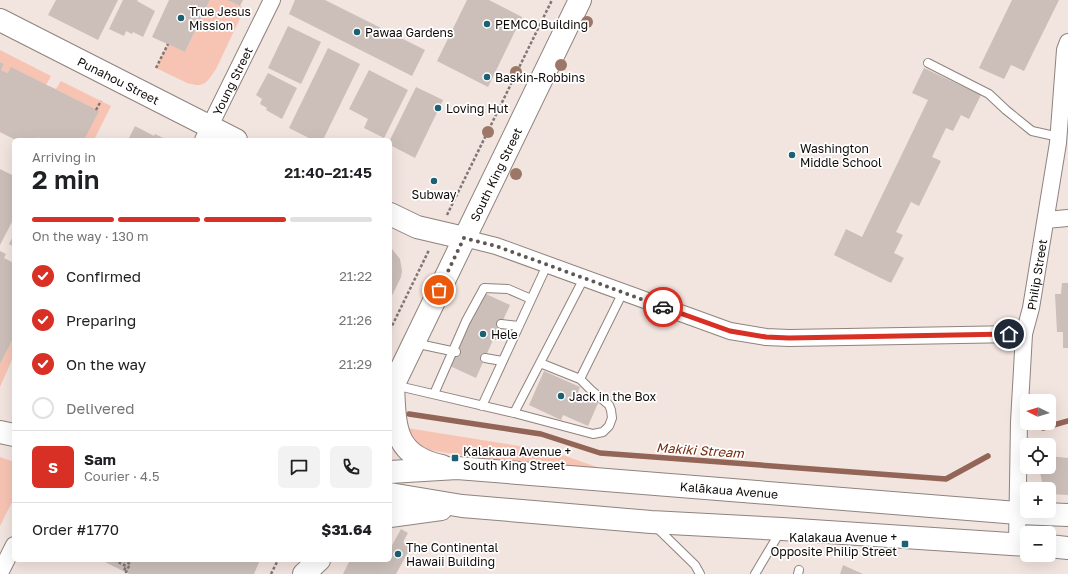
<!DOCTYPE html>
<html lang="en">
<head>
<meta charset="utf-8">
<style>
  :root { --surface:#fff; --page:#f2f2f2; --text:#202124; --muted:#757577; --line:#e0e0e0; --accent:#d93025 }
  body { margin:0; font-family:"Golos Text",sans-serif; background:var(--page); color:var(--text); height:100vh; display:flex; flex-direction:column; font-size:15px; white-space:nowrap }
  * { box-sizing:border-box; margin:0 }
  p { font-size:13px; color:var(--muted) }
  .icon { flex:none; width:22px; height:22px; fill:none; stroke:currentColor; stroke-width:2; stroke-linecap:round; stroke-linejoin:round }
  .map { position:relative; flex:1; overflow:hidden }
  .sheet { position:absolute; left:12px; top:138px; width:380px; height:424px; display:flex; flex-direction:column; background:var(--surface); border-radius:6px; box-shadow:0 4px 16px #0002 }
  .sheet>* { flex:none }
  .needle { width:26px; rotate:275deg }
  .controls { position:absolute; left:1020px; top:394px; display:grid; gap:8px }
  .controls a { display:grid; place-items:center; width:36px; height:36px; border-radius:6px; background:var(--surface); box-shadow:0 4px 16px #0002; font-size:20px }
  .pin { position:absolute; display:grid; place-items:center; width:34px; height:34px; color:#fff; margin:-17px; border:2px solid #fff; border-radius:50%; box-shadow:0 1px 4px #0007 }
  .courier { position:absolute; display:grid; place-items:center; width:40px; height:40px; margin:-20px; border:3px solid #d93025; border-radius:50%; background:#fff; color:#222; box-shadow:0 1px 5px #0007 }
  .head em { font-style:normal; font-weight:600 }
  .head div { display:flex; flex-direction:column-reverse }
  .head { display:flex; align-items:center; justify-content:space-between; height:68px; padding:0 20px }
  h1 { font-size:26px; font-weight:600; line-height:30px }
  .bar { display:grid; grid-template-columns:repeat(4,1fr); gap:6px 4px; align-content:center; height:48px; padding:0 20px }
  .bar i { height:5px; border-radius:3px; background:var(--line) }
  .bar .selected { background:var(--accent) }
  .bar p { grid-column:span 4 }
  .line { display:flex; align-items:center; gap:10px; padding:0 20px; border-top:1px solid var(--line) }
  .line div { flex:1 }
  .round { display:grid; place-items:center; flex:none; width:42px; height:42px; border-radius:6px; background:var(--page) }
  ol { padding:0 20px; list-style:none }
  li { display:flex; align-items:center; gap:12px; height:44px }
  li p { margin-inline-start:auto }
  li .icon { padding:4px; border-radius:50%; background:var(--accent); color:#fff; stroke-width:4 }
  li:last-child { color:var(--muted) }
  li i { width:22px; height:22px; border:2px solid var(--line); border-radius:50% }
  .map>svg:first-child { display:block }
</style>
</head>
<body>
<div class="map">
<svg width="1068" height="574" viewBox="0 0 1068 574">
  <rect width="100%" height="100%" fill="#f2e4df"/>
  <path fill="#f7c4b3" d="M210 0H227L245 8 216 69 209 79 205 83 200 85H196L187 83 156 68 168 44 185 52Z
    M0 50 51 76 46 85 56 89 61 81 111 106 94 140H43L38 137 37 140H16L0 132V89L8 73 1 70 4 64 0 62Z
    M14 337V355L0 387V364Z
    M407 428 551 451 614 473 514 465 430 450C417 445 413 440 407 428Z
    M0 457 14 462V498L0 526Z"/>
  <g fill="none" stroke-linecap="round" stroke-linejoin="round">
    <path stroke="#936556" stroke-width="5.5" d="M409 414 541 434 600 453 946 479 988 456
      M1043 428 1068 421"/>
  </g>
  <path fill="#ccbfba" d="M56 0H118L98 40 48 15Z
    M123 0H138L137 1 155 11 143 37 133 32 132 34 126 31 124 36 109 29Z
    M169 0H210L185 52 152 37Z
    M227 0H243L240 6Z
    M295 0H325L425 50 412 76 289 14Z
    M467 0H489L522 17 488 87 437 61Z
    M1012 0H1059L1024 71 1011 65 1004 79 979 68Z
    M288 26 321 42 301 84 268 68Z
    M328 48 360 64 323 140H313L289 128Z
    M0 62 4 64 1 70 8 73 11 67 99 111 84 140H43L38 137 37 140H16L0 132Z
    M924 68 981 95 969 119 961 115 953 131 946 128 932 157 941 161 919 206 911 202 896 232 903 235 894 253 904 258 891 283 834 255 846 229 862 237 928 100 912 93Z
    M369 70 408 90 384 138 364 128 368 119 349 109Z
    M268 73 297 88 282 119 266 110 267 108 260 104 262 99 256 95Z
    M416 87 443 100 415 158 390 145V140Z
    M135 126 154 136 155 134 167 140H128Z
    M0 169 14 176V218L0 245Z
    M14 234V247L9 244Z
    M390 248 392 249 400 259 402 271 401 277 390 300Z
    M0 251 6 254 4 258 14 263V337L0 364Z
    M1062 283H1068V348H1063V332H1057L1055 294H1061Z
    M486 294 510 305 499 329 502 340H493L476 378 450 366 471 321Z
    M544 371 580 387 578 392 599 401 588 426 563 415 561 420 529 405Z
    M1049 456 1068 458V495L1049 494 1051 488 1042 482 1039 467H1049Z
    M401 529 408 533 403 542 411 547 396 574H343L350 560H390V549Z
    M101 560H260L254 574H129Z
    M843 565 863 574H840Z"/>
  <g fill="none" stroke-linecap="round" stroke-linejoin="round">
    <g stroke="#8f837e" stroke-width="10">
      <path id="service" d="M928 63 989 94 1006 110 1032 131 1059 137
        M501 324 519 326
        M414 343 456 352
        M485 358 502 361
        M540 363 580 379 591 390 609 405 611 410 612 418 609 426 603 432 593 434 514 413 584 278
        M580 379 623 292
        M394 385 514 413
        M434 394 466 321 484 288 508 289 531 299
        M482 406 547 265
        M656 527 695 565 700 574
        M755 574 780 532
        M798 574 799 570"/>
    </g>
    <g stroke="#8f837e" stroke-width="18">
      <g id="minor">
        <path id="s1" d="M203 140 272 0"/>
        <path d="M1046 220 1068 218"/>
        <path d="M464 238 496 246 730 331 766 337 789 338 1024 334"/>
        <path id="s2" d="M1017 544 1019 422 1024 334 1031 308 1058 143 1065 50 1068 42"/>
        <path d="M0 573 14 545"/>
      </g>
    </g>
    <g stroke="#8f837e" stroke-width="24">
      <g id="secondary">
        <path id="s3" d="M0 20 236 140"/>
        <path d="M390 214 417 227 464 238"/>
      </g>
    </g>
    <g stroke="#8f837e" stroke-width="24">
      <g id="primary">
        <path d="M393 385C395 426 393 456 442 466"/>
        <path id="s4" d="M390 392 580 0"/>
        <path d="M0 432 14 435"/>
        <path id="s5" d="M390 472 457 468 1018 513 1068 515"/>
        <path d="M390 494 462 506 651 522 782 529 1027 545"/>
        <path d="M390 516 441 509"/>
        <path d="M1049 546 1068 548"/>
        <path d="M304 574 319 560"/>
      </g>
    </g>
    <path stroke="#807774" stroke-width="2.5" stroke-dasharray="3 2" stroke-linecap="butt" d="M156 68 168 44
      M96 110 101 101
      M447 215 552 0
      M390 330 429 250
      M114 560 126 566 124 571 126 572 130 564 122 560
      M271 574 278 560"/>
    <use href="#service" stroke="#fff" stroke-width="8"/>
    <use href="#minor" stroke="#fff" stroke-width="16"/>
    <use href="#secondary" stroke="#fff" stroke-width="22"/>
    <use href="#primary" stroke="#fff" stroke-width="22"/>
  </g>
  <g fill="#9c7667">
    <circle cx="587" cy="22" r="6"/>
    <circle cx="561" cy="65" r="6"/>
    <circle cx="516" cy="72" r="6"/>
    <circle cx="488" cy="132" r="6"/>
    <circle cx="516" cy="174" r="6"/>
  </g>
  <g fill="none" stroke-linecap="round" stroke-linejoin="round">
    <path stroke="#5e5754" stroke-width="4" stroke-dasharray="0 7.2" d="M439 290 464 238 496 246 663 307"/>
    <path stroke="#d93025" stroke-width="5" d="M663 307 730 331 766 337 789 338 1009 334"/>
  </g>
  <g fill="#1c6073" stroke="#fff" stroke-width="1.5">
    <circle cx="181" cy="18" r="4"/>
    <circle cx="487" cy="24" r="4"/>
    <circle cx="357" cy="32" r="4"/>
    <circle cx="487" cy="77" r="4"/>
    <circle cx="438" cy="108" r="4"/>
    <circle cx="792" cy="155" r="4"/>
    <circle cx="434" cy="181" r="4"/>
    <circle cx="483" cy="334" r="4"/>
    <circle cx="561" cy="396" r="4"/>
    <rect x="451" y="454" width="8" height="8" rx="2"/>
    <rect x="901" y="540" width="8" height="8" rx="2"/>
    <circle cx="398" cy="554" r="4"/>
  </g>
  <g text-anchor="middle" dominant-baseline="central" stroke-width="3.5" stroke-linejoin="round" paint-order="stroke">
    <g font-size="12" fill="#0f0b09" stroke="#fff" text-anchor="start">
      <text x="189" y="11">True Jesus<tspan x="189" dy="14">Mission</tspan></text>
      <text x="495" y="24">PEMCO Building</text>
      <text x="365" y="32">Pawaa Gardens</text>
      <text x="495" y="77">Baskin-Robbins</text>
      <text x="446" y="108">Loving Hut</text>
      <text x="800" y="148">Washington<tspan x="800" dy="14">Middle School</tspan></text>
      <text x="434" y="194" text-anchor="middle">Subway</text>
      <text x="491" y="334">Hele</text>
      <text x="569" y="396">Jack in the Box</text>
      <text x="463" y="451">Kalakaua Avenue +<tspan x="463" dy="14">South King Street</tspan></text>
      <text x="897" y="537" text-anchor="end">Kalakaua Avenue +<tspan x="897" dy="14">Opposite Philip Street</tspan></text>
      <text x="406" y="547">The Continental<tspan x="406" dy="14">Hawaii Building</tspan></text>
    </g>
    <g font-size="12" fill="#0f0b09" stroke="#fff">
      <text stroke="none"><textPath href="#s3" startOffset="133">Punahou Street</textPath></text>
      <text stroke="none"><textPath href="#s1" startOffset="66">Young Street</textPath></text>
      <text stroke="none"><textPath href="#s4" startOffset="242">South King Street</textPath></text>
      <text stroke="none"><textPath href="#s2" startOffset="271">Philip Street</textPath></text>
      <text stroke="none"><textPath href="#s5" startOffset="340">Kalākaua Avenue</textPath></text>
    </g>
    <g font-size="13" font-style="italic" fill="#782c0e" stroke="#fff">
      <text transform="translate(700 450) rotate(4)">Makiki Stream</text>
    </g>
  </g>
</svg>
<div class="controls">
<a><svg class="needle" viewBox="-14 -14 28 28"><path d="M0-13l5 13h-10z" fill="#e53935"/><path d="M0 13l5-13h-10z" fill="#757577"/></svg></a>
<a><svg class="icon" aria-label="locate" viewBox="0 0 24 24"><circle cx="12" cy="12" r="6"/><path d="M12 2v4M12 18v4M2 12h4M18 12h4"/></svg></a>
<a>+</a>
<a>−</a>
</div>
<div class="pin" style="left:439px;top:290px;background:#ea580c"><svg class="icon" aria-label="bag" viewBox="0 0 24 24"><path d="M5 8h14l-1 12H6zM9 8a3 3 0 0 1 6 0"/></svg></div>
<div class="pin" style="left:1009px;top:334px;background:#1f2937"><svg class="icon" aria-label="home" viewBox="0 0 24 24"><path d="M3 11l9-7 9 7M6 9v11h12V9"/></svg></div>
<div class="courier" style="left:663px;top:307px"><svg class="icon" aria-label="car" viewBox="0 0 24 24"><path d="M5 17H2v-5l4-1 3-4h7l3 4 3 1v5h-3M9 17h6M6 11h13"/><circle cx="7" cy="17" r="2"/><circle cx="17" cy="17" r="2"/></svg></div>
<section class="sheet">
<div class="head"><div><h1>2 min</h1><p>Arriving in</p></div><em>21:40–21:45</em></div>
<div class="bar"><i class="selected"></i><i class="selected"></i><i class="selected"></i><i></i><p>On the way · 130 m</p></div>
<ol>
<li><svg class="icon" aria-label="check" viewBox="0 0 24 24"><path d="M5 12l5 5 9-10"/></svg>Confirmed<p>21:22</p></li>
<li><svg class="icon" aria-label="check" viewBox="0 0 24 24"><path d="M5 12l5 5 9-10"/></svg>Preparing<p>21:26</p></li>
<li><svg class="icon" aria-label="check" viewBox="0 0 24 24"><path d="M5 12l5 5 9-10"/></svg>On the way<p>21:29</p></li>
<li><i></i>Delivered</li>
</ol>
<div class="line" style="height:72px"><b class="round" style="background:var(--accent);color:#fff">S</b><div><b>Sam</b><p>Courier · 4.5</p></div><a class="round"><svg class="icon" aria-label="chat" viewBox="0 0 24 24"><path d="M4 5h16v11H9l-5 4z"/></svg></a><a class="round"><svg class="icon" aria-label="phone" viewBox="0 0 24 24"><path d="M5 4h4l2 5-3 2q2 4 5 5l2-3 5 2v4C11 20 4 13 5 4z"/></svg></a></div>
<div class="line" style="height:52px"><div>Order #1770</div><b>$31.64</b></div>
</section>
</div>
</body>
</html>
